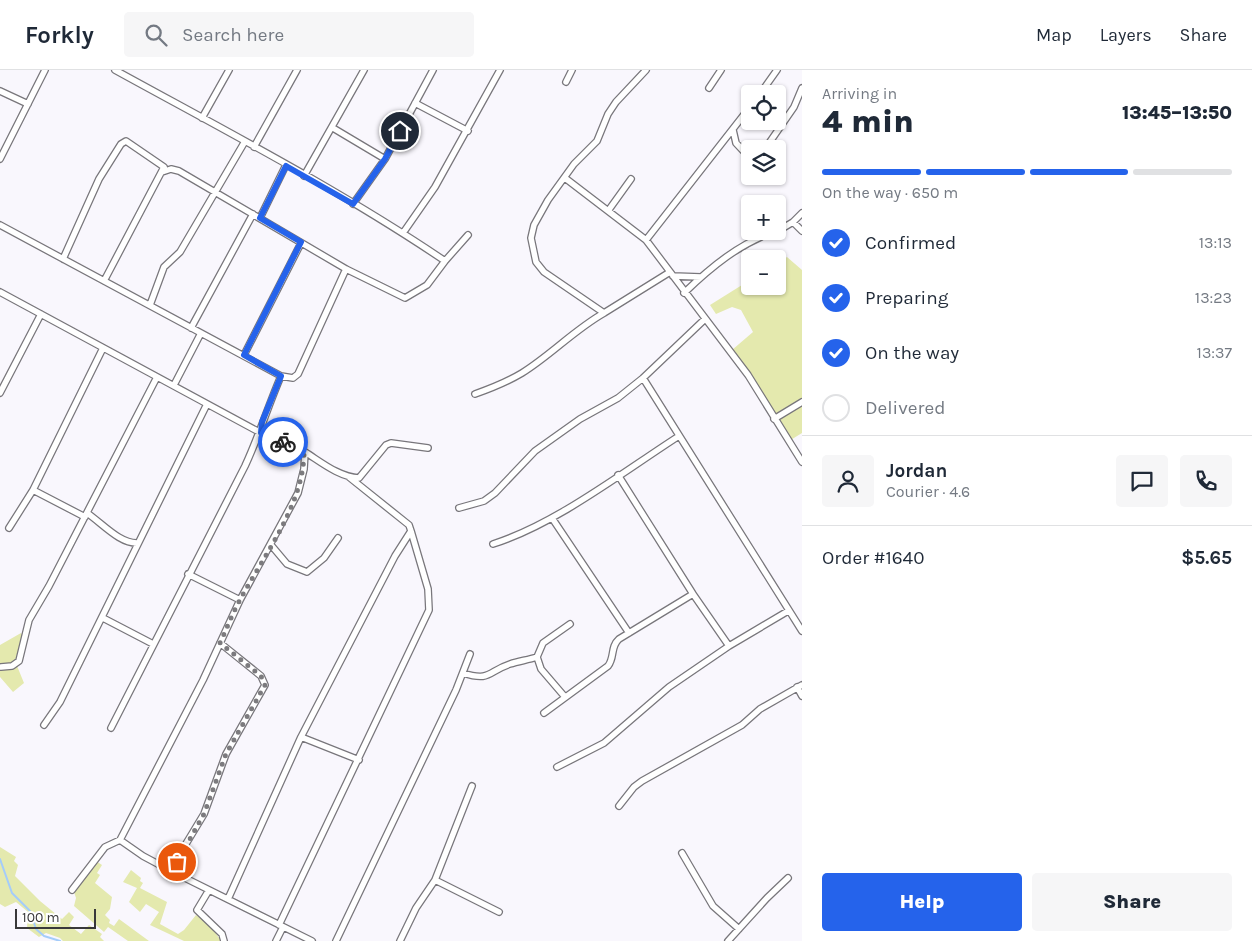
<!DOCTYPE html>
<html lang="en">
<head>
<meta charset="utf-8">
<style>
  :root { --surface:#fff; --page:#f6f6f7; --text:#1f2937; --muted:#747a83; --line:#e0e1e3; --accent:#2563eb }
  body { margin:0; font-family:Karla,sans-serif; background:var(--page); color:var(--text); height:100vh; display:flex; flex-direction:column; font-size:19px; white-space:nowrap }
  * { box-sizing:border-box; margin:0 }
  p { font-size:16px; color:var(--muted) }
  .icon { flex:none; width:28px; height:28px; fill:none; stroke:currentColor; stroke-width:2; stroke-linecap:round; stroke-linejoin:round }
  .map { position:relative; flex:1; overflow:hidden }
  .side { display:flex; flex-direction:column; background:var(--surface); width:450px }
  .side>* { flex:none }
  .controls { position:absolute; left:741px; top:15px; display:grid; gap:10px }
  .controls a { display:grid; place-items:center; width:45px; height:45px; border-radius:5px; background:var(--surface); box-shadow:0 1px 4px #0004; font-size:25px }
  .scale { position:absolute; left:15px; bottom:12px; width:81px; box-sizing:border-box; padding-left:5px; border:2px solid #39383a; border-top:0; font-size:14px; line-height:18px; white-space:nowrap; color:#39383a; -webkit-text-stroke:4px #fff; paint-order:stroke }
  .pin { position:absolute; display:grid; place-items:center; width:42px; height:42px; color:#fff; margin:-21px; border:2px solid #fff; border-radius:50%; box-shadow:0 1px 5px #0007 }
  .courier { position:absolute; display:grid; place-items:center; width:50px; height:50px; margin:-25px; border:4px solid #2563eb; border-radius:50%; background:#fff; color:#222; box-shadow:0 1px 6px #0007 }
  .overview em { font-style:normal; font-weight:800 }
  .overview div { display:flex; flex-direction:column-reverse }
  .overview { display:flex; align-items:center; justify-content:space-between; height:85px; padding:0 20px }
  h1 { font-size:32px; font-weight:800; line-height:38px }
  .bar { display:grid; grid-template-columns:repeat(4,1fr); gap:8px 5px; align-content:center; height:60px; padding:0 20px }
  .bar i { height:6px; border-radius:4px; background:var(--line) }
  .bar .selected { background:var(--accent) }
  .bar p { grid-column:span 4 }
  .line { display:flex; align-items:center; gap:12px; padding:0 20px; border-top:1px solid var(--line) }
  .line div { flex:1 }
  .round { display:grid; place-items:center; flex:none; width:52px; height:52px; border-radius:5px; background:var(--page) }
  ol { padding:0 20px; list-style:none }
  li { display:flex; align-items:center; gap:15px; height:55px }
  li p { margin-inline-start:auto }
  li .icon { padding:5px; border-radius:50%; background:var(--accent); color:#fff; stroke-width:4 }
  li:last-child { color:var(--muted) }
  li i { width:28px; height:28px; border:2px solid var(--line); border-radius:50% }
  .primary-button { display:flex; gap:10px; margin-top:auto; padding:10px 20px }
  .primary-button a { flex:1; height:58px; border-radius:5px; background:var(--accent); color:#fff; font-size:20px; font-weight:800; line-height:58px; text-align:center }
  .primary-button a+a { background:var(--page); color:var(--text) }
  header { display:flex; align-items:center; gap:30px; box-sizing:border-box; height:70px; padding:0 25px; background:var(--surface); border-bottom:1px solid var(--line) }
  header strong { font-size:24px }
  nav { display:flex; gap:28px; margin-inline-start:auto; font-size:18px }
  .search { width:350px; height:45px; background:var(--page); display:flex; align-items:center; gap:12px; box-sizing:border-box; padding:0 18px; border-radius:5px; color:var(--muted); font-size:19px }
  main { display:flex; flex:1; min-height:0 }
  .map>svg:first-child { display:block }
</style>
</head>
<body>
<header>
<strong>Forkly</strong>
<div class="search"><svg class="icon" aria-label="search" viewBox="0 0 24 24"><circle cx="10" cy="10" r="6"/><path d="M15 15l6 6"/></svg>Search here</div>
<nav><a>Map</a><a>Layers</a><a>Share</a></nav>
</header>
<main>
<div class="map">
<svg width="802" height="871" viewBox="0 0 802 871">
  <rect width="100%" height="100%" fill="#f9f7fd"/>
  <path fill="#e4e9ae" d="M787 187 802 200V363L789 371 732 280 753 262 741 240 732 237 716 244 710 235 750 210V216H778V193Z
    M21 563 23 566 15 591 24 613 13 622 0 607V575Z
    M0 777 16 787 14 791 18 795 15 806 40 831 62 849 69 842 74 847 69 855 81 864 89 855 102 864 100 867 104 871H63L60 868 46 863 39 867 27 858 28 842 16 832 5 837 0 834Z
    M96 791 102 795 97 803 100 805 95 813 112 827 110 839 105 845 110 850 109 853 114 856 119 849 149 871H128L108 857 104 862 74 836 76 828 74 822Z
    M131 800 141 808 140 811 143 813 140 818 167 832 160 854 178 864 184 860 196 845 211 856 221 871H184L150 855 159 842 146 834 140 842 129 832 137 818 123 812Z"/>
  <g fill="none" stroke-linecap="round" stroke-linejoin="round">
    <path stroke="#a4ccfa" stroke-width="2" d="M0 789 12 823 30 841 36 859 44 866 60 871"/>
    <g stroke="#78767b" stroke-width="8">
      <path id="minor" d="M115 0C226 61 340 120 445 191L427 215 405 228 346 199 179 101 171 99 162 102
        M646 0 616 32 608 44 597 71 574 94 548 130 534 155 531 168 536 192 544 202 604 243 670 202
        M566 12 572 0
        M709 18 721 0
        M0 21 28 34
        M760 24 777 0
        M415 33 468 61
        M202 48 229 0
        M333 58 385 89
        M733 60 736 73 750 88
        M254 77 297 0
        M765 79 794 37 802 18
        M0 89 45 0
        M304 106 364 0
        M565 108 646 170 748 305 802 392
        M353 134 385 89 433 0
        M608 141 631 109
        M260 148 286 95
        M793 152 802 161
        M0 155 281 306C268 336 259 366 245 396L111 658
        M778 161 793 152 802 143
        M403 163 435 117 500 0
        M646 170 750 37
        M63 189 99 109 121 74 126 71 164 97 104 211
        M445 191 468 165
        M673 206 701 207
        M0 222 261 363 305 382 304 399 298 423 240 530 203 610 120 770
        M684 223C711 197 740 173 776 161
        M150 235 164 197 180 182 244 73
        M191 258 253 144
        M244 285 301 173
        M281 306 293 308 298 304 346 199
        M643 308 705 249
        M174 315 201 263
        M0 323 41 244
        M475 324C492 318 507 312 522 303 551 285 574 260 604 243
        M774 349 802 332
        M305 382C321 392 339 407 359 408L386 375 391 373 428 378
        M618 405 693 524 729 576
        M33 420 85 447
        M459 438 484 431 495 423 535 381 580 349 618 328 643 308 802 561
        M87 443C103 454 120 474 138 473
        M552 448 629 563
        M9 458 33 420 103 278
        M493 474C556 454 623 402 679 366
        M271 475 287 494 307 502 324 488 338 468
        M188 504 240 530
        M103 548 153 574
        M1 597 12 596 19 591 29 550 49 516 157 307
        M463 603C491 612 488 601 510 594 519 591 528 590 537 587
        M797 617 802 626
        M565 627 541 599 537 587 543 573 570 554
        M544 643 608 596C615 587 610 577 619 569L693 524
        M44 655 60 632 207 334
        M301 667 359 690
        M557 697 604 673 669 617 729 576 788 541
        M619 736 634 717 642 711 742 655 760 639 802 615
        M682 783 713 836 739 859
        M173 802 181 782 204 744 226 684 265 615 261 606 220 573
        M435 810 499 842
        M72 820 105 777 120 770 143 786 173 802 312 871
        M209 820 197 840 222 864 224 871
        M228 829 301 667 395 486 411 461 409 455 349 407
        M279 855 429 540 428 519 411 461
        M276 871 283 857
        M336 871 456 620 470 584
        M400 871 416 838 435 810 472 716
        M728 871 767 828 788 808"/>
    </g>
    <use href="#minor" stroke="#fff" stroke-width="5.5"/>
  </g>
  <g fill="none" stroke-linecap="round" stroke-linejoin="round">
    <path stroke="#7c7b7e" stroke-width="5" stroke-dasharray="0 9" d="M177 792 204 744 226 684 265 615 261 606 220 573C227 558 233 542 241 528 265 484 304 433 304 382L283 372"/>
    <path stroke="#2563eb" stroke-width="6" d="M283 372 261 363 262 352 281 306 244 285 301 172 260 148 286 96 353 134 385 89 400 61"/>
  </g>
</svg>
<div class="controls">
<a><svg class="icon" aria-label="locate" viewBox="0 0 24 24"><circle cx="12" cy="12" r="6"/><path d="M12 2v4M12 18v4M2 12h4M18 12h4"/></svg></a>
<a><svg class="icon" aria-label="layers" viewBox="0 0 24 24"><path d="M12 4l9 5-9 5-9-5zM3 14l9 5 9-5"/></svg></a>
<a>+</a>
<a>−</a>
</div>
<div class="scale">100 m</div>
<div class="pin" style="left:177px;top:792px;background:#ea580c"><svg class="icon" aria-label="bag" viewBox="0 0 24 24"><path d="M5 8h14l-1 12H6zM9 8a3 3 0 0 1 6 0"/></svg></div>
<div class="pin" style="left:400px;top:61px;background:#1f2937"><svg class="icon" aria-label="home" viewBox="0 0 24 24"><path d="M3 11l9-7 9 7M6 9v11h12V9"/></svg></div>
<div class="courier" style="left:283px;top:372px"><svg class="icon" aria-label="bike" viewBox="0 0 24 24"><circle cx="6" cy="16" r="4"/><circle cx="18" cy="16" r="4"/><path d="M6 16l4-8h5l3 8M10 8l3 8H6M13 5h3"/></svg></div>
</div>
<section class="side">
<div class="overview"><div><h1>4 min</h1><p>Arriving in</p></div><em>13:45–13:50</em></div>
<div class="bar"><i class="selected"></i><i class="selected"></i><i class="selected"></i><i></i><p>On the way · 650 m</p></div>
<ol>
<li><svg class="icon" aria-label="check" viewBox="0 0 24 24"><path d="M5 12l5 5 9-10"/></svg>Confirmed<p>13:13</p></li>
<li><svg class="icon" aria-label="check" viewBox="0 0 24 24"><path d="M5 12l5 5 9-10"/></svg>Preparing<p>13:23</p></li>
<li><svg class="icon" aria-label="check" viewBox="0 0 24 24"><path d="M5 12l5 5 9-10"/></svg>On the way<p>13:37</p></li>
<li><i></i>Delivered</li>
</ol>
<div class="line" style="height:90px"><a class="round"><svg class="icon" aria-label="person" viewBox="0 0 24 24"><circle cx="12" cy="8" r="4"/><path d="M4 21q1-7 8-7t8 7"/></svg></a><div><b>Jordan</b><p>Courier · 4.6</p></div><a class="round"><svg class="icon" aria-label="chat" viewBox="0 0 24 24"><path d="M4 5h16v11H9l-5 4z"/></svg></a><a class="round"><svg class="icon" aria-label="phone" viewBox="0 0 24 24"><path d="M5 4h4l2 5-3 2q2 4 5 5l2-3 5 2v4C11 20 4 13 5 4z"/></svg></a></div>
<div class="line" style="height:65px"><div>Order #1640</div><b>$5.65</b></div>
<div class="primary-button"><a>Help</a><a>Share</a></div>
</section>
</main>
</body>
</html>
